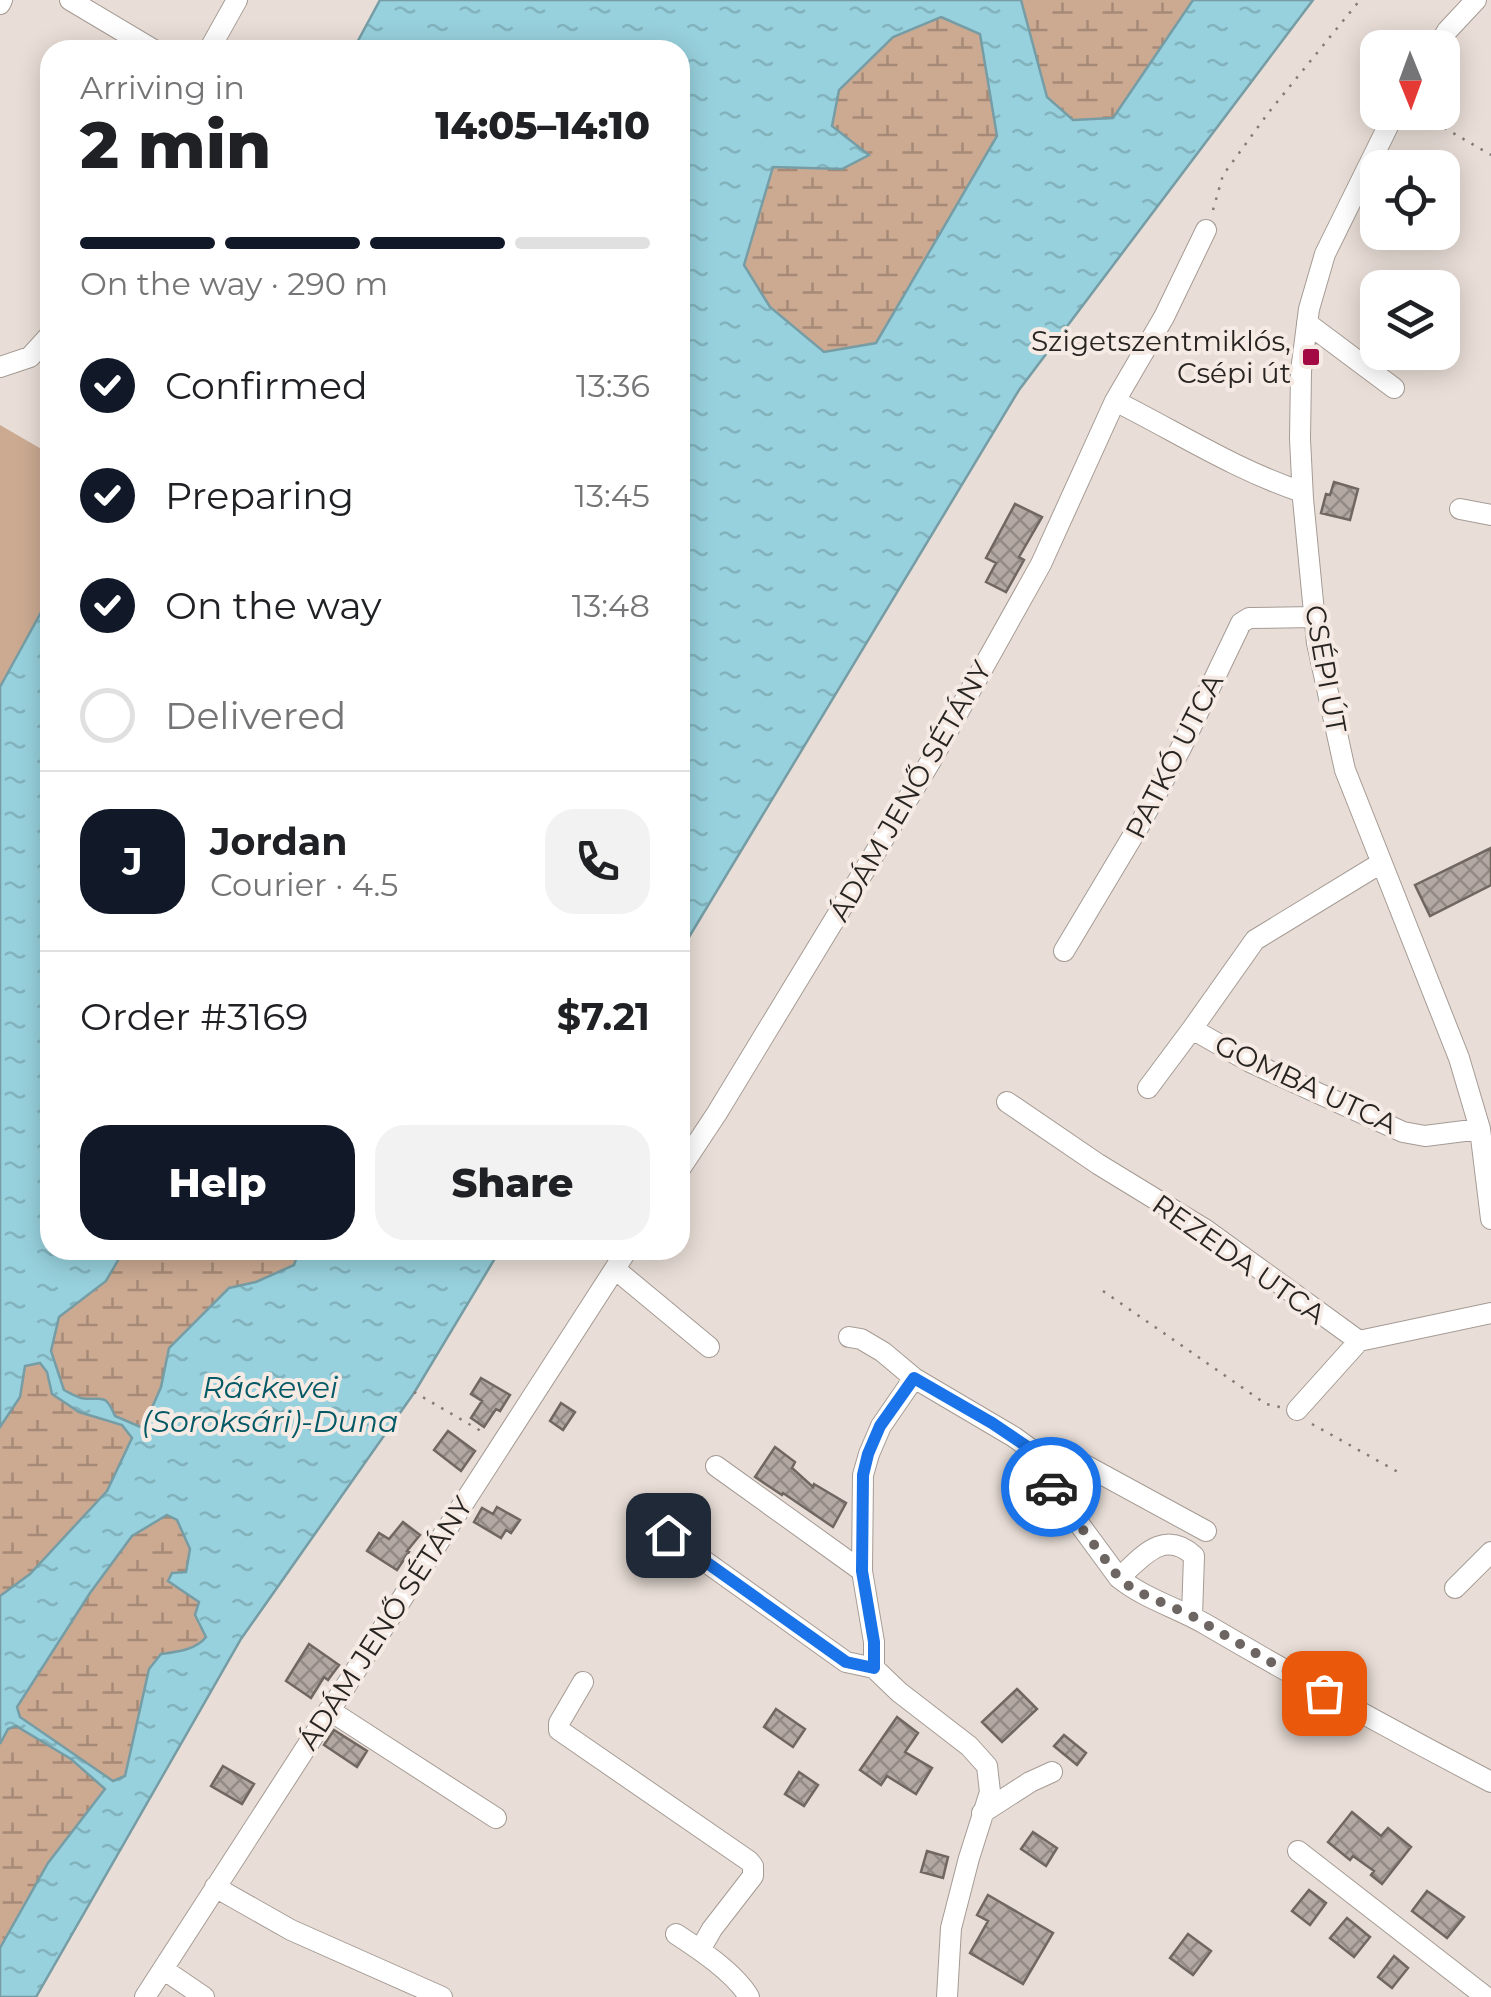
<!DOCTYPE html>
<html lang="en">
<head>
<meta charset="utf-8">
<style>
  :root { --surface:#fff; --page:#f2f2f2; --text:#202124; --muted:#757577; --line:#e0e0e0; --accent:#111827 }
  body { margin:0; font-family:Montserrat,sans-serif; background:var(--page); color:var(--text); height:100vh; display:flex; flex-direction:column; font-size:38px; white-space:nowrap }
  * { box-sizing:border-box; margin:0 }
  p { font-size:32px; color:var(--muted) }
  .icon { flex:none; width:55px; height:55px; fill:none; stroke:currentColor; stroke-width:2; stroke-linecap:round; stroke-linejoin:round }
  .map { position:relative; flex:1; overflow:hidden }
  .details { position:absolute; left:40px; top:40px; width:650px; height:1220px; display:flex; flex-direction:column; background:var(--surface); border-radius:30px; box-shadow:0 5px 25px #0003 }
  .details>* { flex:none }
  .needle { width:65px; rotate:179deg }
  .fabs { position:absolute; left:1360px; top:30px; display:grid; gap:20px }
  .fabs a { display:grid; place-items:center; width:100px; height:100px; border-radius:20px; background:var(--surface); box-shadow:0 5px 25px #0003; font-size:50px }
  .pin { position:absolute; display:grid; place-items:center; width:85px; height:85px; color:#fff; margin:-42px; border-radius:20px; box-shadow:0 5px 15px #0006 }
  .courier { position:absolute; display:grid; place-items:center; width:100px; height:100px; margin:-50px; border:8px solid #1a73e8; border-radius:50%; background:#fff; color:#222; box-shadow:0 2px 12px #0007 }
  .overview em { font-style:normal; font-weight:800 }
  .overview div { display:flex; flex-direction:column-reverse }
  .overview { display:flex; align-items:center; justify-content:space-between; height:170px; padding:0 40px }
  h1 { font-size:65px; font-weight:800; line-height:75px }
  .bar { display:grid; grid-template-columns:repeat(4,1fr); gap:15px 10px; align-content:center; height:120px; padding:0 40px }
  .bar i { height:12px; border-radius:8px; background:var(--line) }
  .bar .selected { background:var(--accent) }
  .bar p { grid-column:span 4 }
  .line { display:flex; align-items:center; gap:25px; padding:0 40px; border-top:2px solid var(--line) }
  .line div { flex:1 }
  .round { display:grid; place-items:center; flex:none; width:105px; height:105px; border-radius:30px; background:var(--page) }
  ol { padding:0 40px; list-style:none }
  li { display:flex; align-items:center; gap:30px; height:110px }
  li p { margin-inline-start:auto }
  li .icon { padding:10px; border-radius:50%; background:var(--accent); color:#fff; stroke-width:4 }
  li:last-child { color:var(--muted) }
  li i { width:55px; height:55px; border:5px solid var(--line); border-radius:50% }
  .cta { display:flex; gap:20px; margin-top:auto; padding:20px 40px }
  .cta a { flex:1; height:115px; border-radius:30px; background:var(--accent); color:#fff; font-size:40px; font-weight:800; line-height:115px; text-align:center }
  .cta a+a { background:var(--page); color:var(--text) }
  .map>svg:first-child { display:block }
</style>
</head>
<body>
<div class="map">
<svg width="1491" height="1997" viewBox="0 0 1491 1997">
  <defs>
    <pattern id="wetland-marsh" width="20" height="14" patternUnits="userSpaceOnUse" patternTransform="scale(2.5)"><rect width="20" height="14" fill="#ccaa92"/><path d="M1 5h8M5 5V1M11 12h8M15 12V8" fill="none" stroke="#a68a77"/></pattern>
    <pattern id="water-ripples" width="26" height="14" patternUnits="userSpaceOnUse" patternTransform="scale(2.5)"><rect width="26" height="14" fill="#97d1dd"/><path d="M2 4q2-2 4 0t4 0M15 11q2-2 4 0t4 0" fill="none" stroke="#82b3bd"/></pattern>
    <pattern id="building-cross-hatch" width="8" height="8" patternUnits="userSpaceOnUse" patternTransform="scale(2.5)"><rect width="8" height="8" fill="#b3a9a2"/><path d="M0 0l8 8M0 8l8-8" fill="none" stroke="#928984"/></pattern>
  </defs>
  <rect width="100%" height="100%" fill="#e9ded7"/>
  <path fill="url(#wetland-marsh)" d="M1021 0H1193L1113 118 1073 120 1047 97Z
    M941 17 980 34 997 136 876 343 824 352 770 307 744 265 774 166 842 169 868 154 832 126 839 90 893 36Z
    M124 1250H299L295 1265 256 1282 229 1288 169 1348 161 1387 143 1428 115 1416 109 1402 81 1398 64 1390 51 1351 59 1316 106 1281Z
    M40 1363 47 1372 53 1394 79 1412 122 1425 132 1438 107 1491 30 1574 0 1596V1427L20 1397 25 1366Z
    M167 1515 177 1520 190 1549 186 1572 199 1602 195 1615 206 1636C196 1650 176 1652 161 1654L149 1669 124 1777 113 1781 19 1717 17 1707 90 1593 132 1536Z
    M16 1726 71 1759 105 1789 48 1863 0 1948V1744L8 1729Z"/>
  <path fill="#ccaa92" d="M0 425 50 454V596L0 687Z"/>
  <path fill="url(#water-ripples)" stroke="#769da5" stroke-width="2.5" fill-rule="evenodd" d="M380 0H1021L1047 97 1073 120 1113 118 1193 0H1313L1019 390 680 952V50H353ZM941 17 980 34 997 136 876 343 824 352 770 307 744 265 773 167 842 169 869 155 832 126 839 90 893 37Z
    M50 596V1250H124L106 1281 59 1317 51 1351 64 1390C70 1393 75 1396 81 1398 102 1402 104 1390 115 1416L143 1428 161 1387 169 1348 229 1288 256 1282 294 1265 299 1250H500L414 1393 241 1639 36 1997H0V1948L48 1863 105 1789 71 1759 16 1726 8 1729 0 1744V1596L30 1574 107 1491 132 1438 122 1425 79 1412 52 1394 47 1372 40 1363 25 1366 20 1397 0 1427V687ZM167 1515 177 1520 190 1549 186 1572 172 1573 168 1581 199 1602 195 1615 206 1637C196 1650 176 1652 161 1654L149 1669 125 1776 113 1781 20 1717 17 1707 90 1593 132 1536Z"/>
  <path fill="url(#building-cross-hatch)" stroke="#716761" stroke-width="2.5" d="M1334 482 1358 489 1350 520 1321 513 1326 494 1330 495Z
    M1015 504 1042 517 1019 557 1024 560 1006 592 986 582 996 563 986 558Z
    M1491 848V885L1430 916 1415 885Z
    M481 1378 510 1395 500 1411 496 1409 484 1427 471 1418 482 1401 471 1394Z
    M561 1403 575 1412 563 1430 550 1421Z
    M448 1431 475 1451 461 1471 434 1450Z
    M775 1447 795 1462 792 1468 813 1487 814 1484 846 1503 833 1527 783 1493 782 1495 755 1477Z
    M497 1507 520 1520 511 1533 506 1530 501 1538 474 1522 482 1508 493 1514Z
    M403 1522 420 1535 407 1551 409 1552 397 1570 367 1551 379 1533 389 1539Z
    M309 1644 339 1665 328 1680 324 1677 311 1698 286 1681Z
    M1017 1689 1037 1709 1002 1742 982 1722Z
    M776 1709 805 1729 793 1747 764 1727Z
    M897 1717 918 1733 905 1752 932 1768 916 1794 887 1776 881 1785 860 1770Z
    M334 1730 367 1751 357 1767 324 1745Z
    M1064 1735 1086 1753 1077 1765 1054 1746Z
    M223 1766 254 1784 242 1804 211 1786Z
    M799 1772 818 1785 804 1806 785 1794Z
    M1352 1812 1381 1836 1388 1828 1411 1847 1382 1884 1371 1875 1374 1871 1353 1856 1350 1860 1328 1842Z
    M1033 1832 1057 1848 1046 1866 1021 1849Z
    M927 1851 948 1857 943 1878 921 1872Z
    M1309 1890 1326 1903 1310 1925 1292 1911Z
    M1427 1891 1464 1917 1447 1938 1412 1911Z
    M988 1895 1053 1933 1023 1984 970 1953 988 1921 977 1915Z
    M1347 1918 1370 1937 1354 1957 1330 1938Z
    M1188 1934 1211 1951 1193 1975 1170 1958Z
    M1394 1956 1408 1968 1392 1988 1378 1977Z"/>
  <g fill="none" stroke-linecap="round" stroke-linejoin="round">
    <g stroke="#a59b94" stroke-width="22">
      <path id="minor" d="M70 0 154 50
        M0 4 2 0
        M1437 48 1447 31 1476 0
        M209 50 237 0
        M1395 112 1325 254 1309 309 1301 371 1300 439 1303 499 1317 643 1345 770 1459 1058 1480 1129 1491 1219
        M1307 323 1394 388
        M0 367 30 357 50 335
        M1115 401C1177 432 1236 470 1302 492
        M1460 509 1491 515
        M1064 951 1140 824 1181 748 1241 623 1249 618 1315 617
        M1192 1029 1250 1062 1403 1132 1425 1136 1480 1129
        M1148 1088 1192 1029 1255 940 1381 863
        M1007 1102 1098 1164 1206 1230 1359 1341 1491 1313
        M680 1169 717 1113 932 759 1041 564 1115 401 1164 317 1206 230
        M615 1269 709 1347
        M849 1337 861 1339 883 1352 914 1378 1014 1437 1043 1458 1047 1480 1119 1578C1145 1599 1178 1608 1207 1625 1301 1680 1395 1732 1491 1782
        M914 1378 881 1426 869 1454 863 1475 862 1571 874 1642V1668L899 1692 969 1746 987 1766 990 1792 969 1858 951 1928 947 1997
        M1297 1410 1359 1341
        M1043 1458 1057 1454 1072 1458 1206 1531
        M716 1466 862 1571
        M668 1535 846 1662 874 1668
        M1119 1578C1142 1557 1164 1528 1194 1556L1192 1616
        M1455 1588 1491 1552
        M583 1682 559 1723V1730L749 1861 753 1866V1876L712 1929 700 1950
        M329 1710 496 1818
        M982 1813 1030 1782 1052 1772
        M1298 1851 1486 1997
        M215 1887 291 1930 442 1997
        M676 1934C699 1949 735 1973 749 1997
        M163 1969 204 1997
        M145 1997 627 1250"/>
    </g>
    <path stroke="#827b76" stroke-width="2.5" stroke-dasharray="2.5 8" stroke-linecap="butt" d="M1417 112 1491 155
      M1213 210 1223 175 1269 112 1360 0
      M1103 1291 1266 1404 1280 1407
      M414 1392 486 1434
      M1312 1424 1398 1472"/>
    <use href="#minor" stroke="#fff" stroke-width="20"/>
  </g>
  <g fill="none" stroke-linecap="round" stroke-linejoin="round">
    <path stroke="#6c6561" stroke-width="10" stroke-dasharray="0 18" d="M1051 1487 1119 1578 1134 1590 1192 1616 1324 1693"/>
    <path stroke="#1a73e8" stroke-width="12" d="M668 1535 846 1662 874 1668V1642L862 1571 863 1475 868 1454 880 1426 914 1378 992 1423 1044 1458 1046 1480 1051 1487"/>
  </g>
  <rect fill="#a30943" stroke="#f6ebe4" stroke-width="4" x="1301" y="347" width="20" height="20" rx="5"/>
  <g text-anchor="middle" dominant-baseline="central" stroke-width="8" stroke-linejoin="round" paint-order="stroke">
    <g font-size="28" fill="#282421" stroke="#f6ebe4" text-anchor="end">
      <text x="1291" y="341">Szigetszentmiklós,<tspan x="1291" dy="32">Csépi út</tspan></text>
    </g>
    <g font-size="28" fill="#282421" stroke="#f6ebe4">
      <text transform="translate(1326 669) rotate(80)">CSÉPI ÚT</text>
      <text transform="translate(1174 756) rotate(-63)">PATKÓ UTCA</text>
      <text transform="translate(910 791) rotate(-60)">ÁDÁM JENŐ SÉTÁNY</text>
      <text transform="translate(1306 1084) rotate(25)">GOMBA UTCA</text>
      <text transform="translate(1239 1259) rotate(35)">REZEDA UTCA</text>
      <text transform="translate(385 1623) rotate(-57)">ÁDÁM JENŐ SÉTÁNY</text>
    </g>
    <g font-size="30" font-style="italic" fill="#035965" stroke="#f6ebe4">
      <text x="270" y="1387">Ráckevei<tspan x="270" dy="34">(Soroksári)-Duna</tspan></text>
    </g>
  </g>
</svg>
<div class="fabs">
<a><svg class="needle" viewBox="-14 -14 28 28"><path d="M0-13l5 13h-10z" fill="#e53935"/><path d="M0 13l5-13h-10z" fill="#757577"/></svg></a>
<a><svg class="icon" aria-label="locate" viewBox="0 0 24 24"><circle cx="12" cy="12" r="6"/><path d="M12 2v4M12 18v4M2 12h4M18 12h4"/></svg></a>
<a><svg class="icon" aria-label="layers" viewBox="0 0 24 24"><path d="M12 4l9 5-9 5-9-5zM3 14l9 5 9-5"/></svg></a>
</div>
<div class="pin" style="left:1324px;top:1693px;background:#ea580c"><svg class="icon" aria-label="bag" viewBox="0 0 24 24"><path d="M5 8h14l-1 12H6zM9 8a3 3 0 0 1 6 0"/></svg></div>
<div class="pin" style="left:668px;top:1535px;background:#1f2937"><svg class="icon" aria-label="home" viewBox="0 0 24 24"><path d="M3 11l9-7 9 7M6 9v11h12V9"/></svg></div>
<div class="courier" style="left:1051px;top:1487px"><svg class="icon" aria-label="car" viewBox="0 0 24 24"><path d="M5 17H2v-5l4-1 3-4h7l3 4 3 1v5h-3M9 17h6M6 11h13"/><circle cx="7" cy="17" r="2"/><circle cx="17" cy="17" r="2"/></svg></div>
<section class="details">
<div class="overview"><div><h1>2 min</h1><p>Arriving in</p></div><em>14:05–14:10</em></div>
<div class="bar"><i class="selected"></i><i class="selected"></i><i class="selected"></i><i></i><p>On the way · 290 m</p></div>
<ol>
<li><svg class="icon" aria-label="check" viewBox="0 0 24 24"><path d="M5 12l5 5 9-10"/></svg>Confirmed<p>13:36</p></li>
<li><svg class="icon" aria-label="check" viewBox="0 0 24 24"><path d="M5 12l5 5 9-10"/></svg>Preparing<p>13:45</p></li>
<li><svg class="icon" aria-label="check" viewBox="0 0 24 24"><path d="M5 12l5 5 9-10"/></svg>On the way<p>13:48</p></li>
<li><i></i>Delivered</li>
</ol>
<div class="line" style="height:180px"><b class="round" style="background:var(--accent);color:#fff">J</b><div><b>Jordan</b><p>Courier · 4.5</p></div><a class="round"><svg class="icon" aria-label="phone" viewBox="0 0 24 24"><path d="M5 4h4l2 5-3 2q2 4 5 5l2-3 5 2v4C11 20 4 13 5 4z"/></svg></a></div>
<div class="line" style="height:130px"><div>Order #3169</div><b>$7.21</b></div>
<div class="cta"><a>Help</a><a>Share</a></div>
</section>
</div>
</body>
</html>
